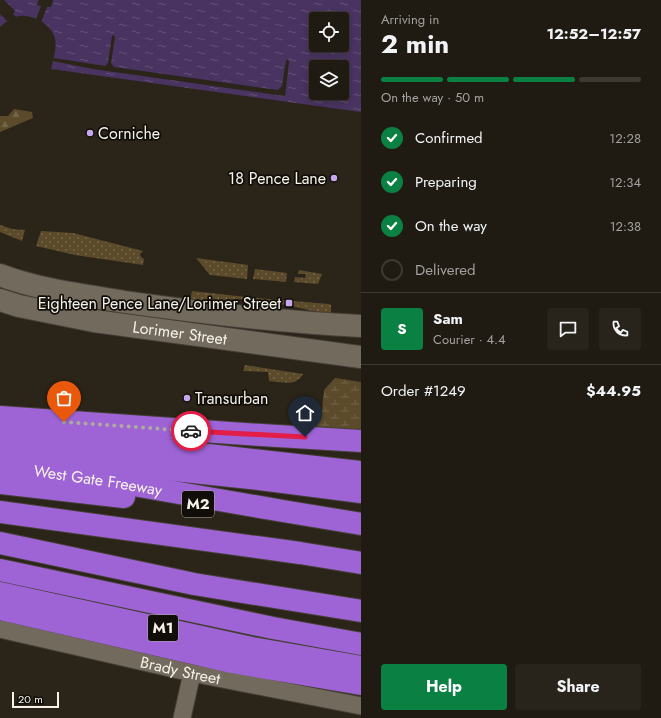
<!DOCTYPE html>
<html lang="en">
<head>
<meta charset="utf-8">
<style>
  :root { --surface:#201b12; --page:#28241b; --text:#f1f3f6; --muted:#a2a19f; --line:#3d3932; --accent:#0b8043 }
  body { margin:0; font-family:Jost,sans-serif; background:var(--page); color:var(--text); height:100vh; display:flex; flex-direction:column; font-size:15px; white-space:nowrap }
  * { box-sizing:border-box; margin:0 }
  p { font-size:13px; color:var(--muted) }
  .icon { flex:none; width:22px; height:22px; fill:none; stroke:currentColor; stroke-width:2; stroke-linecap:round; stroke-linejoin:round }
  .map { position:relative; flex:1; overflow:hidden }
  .side { display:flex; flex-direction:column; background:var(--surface); width:300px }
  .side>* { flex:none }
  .controls { position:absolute; left:309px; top:12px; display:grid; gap:8px }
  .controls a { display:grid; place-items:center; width:40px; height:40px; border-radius:4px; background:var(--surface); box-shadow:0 2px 6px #0003,0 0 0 1px var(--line); font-size:20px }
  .scale { position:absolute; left:12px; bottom:10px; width:47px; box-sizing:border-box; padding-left:4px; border:2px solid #f6f2ea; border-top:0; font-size:11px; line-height:14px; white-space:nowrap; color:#f6f2ea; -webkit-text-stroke:3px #110e09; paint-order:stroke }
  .pin { position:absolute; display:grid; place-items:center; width:34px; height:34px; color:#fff; margin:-41px -17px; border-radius:50% 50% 50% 0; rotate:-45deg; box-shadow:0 0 4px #0007 }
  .pin .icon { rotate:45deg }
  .courier { position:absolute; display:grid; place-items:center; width:40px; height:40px; margin:-20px; border:3px solid #e11d48; border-radius:50%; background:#fff; color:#222; box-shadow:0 1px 5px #0007 }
  .overview em { font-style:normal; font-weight:700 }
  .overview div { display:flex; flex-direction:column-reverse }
  .overview { display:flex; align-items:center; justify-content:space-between; height:68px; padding:0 20px }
  h1 { font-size:26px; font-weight:700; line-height:30px }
  .bar { display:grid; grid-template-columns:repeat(4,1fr); gap:6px 4px; align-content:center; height:48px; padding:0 20px }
  .bar i { height:5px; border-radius:3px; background:var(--line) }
  .bar .active { background:var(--accent) }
  .bar p { grid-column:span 4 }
  .line { display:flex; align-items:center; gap:10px; padding:0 20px; border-top:1px solid var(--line) }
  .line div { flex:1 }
  .round { display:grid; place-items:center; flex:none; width:42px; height:42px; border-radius:4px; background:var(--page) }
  ol { padding:0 20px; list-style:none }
  li { display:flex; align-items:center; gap:12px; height:44px }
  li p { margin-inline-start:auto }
  li .icon { padding:4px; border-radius:50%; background:var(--accent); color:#fff; stroke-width:4 }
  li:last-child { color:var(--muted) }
  li i { width:22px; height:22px; border:2px solid var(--line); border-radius:50% }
  .action { display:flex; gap:8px; margin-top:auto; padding:8px 20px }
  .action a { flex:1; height:46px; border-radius:4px; background:var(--accent); color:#fff; font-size:16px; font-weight:700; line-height:46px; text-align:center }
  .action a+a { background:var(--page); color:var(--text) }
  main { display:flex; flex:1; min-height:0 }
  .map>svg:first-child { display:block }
</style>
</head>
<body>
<main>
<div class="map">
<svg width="361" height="718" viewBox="0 0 361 718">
  <defs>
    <pattern id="grass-dots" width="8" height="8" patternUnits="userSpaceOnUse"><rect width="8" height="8" fill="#5c4b2b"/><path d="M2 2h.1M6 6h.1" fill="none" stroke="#74654a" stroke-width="1.8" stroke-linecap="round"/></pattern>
    <pattern id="forest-firs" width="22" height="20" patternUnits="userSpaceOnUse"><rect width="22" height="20" fill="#5c4b2b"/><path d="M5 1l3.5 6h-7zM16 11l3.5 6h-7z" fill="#74654a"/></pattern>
    <pattern id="wetland-marsh" width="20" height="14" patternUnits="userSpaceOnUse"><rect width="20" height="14" fill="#5c4b2b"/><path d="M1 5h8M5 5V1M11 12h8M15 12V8" fill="none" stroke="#74654a"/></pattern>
    <pattern id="water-ripples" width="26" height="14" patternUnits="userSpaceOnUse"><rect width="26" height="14" fill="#493360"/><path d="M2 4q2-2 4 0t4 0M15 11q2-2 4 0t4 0" fill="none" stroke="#645177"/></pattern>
  </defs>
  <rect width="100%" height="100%" fill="#2b2418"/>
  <path fill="url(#grass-dots)" d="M0 225 12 229 25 230 22 241 0 232Z
    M41 231 73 233 143 251 140 254 141 257 144 259 143 265 75 255 36 246Z
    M196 258 248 265 247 279 210 275Z
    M255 269 287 273 286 282 253 279Z
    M299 270 322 274 318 284 294 282 295 277 305 278 306 274H298Z
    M192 291 246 297 329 304 331 305V313H321L287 305 242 299 193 301 190 300Z
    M245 365 303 374C296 387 282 382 269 381L268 372 243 371Z"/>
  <path fill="url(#forest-firs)" d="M14 109 32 112 33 118 0 132V116H8Z"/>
  <path fill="url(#wetland-marsh)" d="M335 378 361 382V434L298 433 300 418 321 420 324 390Z"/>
  <path fill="url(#water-ripples)" fill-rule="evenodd" d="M0 0H361V112L51 69C53 60 57 49 55 39 52 24 30 12 15 17 9 19 5 23 0 27ZM316 19H342V45H316ZM316 67H342V93H316Z"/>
  <path fill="#2b2418" d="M0 0H4L15 11 13 14 16 17 7 21 0 14Z
    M39 0H53L51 7H47L41 22 36 19 41 6 37 5Z
    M114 35 115 37 111 63 114 67 278 90 282 86 286 61 288 59 289 62 285 96 93 69 53 61 54 58 105 66 108 63 112 36Z"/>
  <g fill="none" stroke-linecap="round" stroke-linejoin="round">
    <g stroke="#453f37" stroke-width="19">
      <g id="street">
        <path id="s1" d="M0 629 192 673 361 706"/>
        <path d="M182 718 192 673"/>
      </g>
    </g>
    <g stroke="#453f37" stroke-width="24">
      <g id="secondary">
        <path d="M0 275C40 290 82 295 125 302 203 313 282 322 361 326"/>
        <path id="s2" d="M0 300 19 306 94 321 361 357"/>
      </g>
    </g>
    <g stroke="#453f37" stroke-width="24">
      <g id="highway">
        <path d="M0 417 261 435 361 441"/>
        <path d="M0 435 119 445 361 472"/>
        <path d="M0 449 108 463 250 478 361 492"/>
        <path id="s3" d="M0 465 116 482 283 511 361 524"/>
        <path d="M0 483 124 497"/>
        <path d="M0 512 300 553 361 563"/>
        <path d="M0 543 194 584 361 611"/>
        <path d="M0 570 273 628 361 644"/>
        <path d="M0 593 252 648 361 667"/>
        <path d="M0 609 232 662 361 684"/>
      </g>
    </g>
    <use href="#street" stroke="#726a5c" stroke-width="17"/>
    <use href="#secondary" stroke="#726a5c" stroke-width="22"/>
    <use href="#highway" stroke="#9e64d5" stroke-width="22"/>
  </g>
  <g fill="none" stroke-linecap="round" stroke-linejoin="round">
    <path stroke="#afaaa0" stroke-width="4" stroke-dasharray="0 7.2" d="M64 422 191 431"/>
    <path stroke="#e11d48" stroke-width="5" d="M191 431 305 437"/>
  </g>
  <g fill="#c8a6ef" stroke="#110e09" stroke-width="1.5">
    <circle cx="90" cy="133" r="4"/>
    <circle cx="334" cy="178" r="4"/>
    <rect x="285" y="299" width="8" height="8" rx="2"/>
    <circle cx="187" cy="398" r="4"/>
  </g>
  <g text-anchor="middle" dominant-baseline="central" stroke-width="3.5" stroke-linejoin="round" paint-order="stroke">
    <g fill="#110e09" stroke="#b1aea6" stroke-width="1">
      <rect x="182" y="491" width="32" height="26" rx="3"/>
      <rect x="148" y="615" width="30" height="26" rx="3"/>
    </g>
    <g font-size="15" font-weight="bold" fill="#f6f2ea">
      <text x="198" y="504">M2</text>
      <text x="163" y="628">M1</text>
    </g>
    <g font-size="16" fill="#f6f2ea" stroke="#110e09" text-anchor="start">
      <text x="98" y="133">Corniche</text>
      <text x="326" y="178" text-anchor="end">18 Pence Lane</text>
      <text x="281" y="303" text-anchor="end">Eighteen Pence Lane/Lorimer Street</text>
      <text x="195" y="398">Transurban</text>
    </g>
    <g font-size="16" fill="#f6f2ea" stroke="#110e09">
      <text stroke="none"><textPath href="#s2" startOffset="183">Lorimer Street</textPath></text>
      <text stroke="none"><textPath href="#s3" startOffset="99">West Gate Freeway</textPath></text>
      <text stroke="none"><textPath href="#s1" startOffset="185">Brady Street</textPath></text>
    </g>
  </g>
</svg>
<div class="controls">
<a><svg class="icon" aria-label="locate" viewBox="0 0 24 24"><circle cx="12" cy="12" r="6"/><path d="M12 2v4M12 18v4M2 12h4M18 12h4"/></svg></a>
<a><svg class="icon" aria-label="layers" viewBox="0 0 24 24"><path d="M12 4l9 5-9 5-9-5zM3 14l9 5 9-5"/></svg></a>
</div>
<div class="scale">20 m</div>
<div class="pin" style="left:64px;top:422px;background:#ea580c"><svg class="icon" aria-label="bag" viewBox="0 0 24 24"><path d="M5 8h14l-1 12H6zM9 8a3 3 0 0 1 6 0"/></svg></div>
<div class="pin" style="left:305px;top:437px;background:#1f2937"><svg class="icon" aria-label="home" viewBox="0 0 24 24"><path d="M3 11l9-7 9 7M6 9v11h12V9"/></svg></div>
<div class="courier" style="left:191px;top:431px"><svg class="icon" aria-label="car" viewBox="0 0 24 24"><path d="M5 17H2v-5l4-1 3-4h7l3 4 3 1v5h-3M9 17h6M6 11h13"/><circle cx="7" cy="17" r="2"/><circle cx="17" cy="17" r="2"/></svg></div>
</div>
<section class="side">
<div class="overview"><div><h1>2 min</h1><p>Arriving in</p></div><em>12:52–12:57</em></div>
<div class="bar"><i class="active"></i><i class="active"></i><i class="active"></i><i></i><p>On the way · 50 m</p></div>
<ol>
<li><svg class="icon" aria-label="check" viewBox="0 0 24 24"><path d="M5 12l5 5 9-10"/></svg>Confirmed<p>12:28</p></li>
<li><svg class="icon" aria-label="check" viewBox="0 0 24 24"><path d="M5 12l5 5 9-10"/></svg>Preparing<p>12:34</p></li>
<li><svg class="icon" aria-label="check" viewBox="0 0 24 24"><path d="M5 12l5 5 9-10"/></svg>On the way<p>12:38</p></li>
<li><i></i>Delivered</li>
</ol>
<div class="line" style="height:72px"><b class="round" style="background:var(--accent);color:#fff">S</b><div><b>Sam</b><p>Courier · 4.4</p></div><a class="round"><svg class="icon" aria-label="chat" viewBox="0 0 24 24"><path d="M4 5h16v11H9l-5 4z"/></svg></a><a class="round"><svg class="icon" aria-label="phone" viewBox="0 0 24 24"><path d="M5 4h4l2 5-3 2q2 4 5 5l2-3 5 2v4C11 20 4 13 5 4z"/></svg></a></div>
<div class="line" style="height:52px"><div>Order #1249</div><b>$44.95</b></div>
<div class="action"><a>Help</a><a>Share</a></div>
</section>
</main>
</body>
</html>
